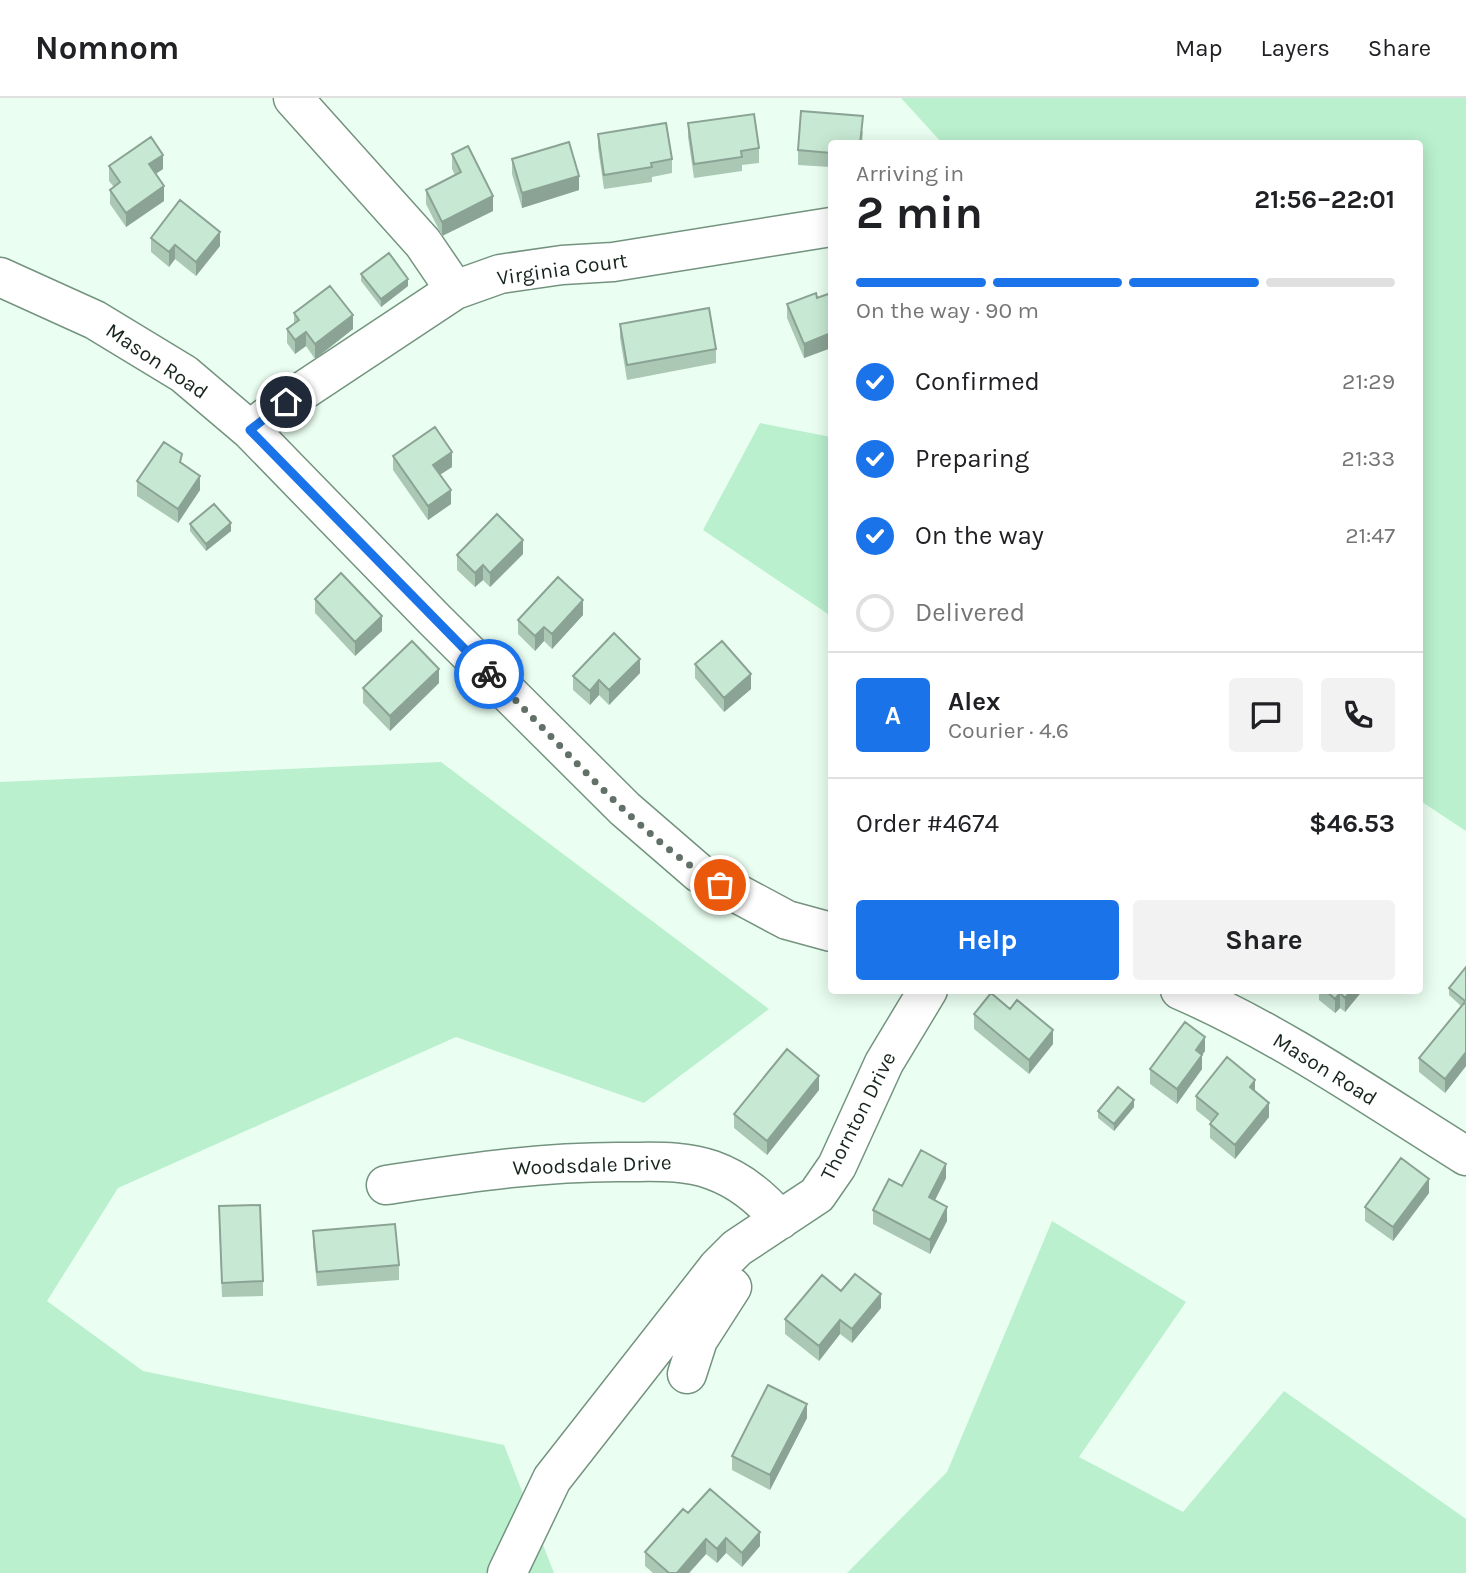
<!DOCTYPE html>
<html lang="en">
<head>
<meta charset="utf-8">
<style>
  :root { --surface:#fff; --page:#f2f2f2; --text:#202124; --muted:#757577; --line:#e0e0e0; --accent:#1a73e8 }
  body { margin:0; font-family:Karla,sans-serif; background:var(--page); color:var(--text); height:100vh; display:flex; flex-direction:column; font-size:26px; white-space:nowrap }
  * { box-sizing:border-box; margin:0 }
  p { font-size:23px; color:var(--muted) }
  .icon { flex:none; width:38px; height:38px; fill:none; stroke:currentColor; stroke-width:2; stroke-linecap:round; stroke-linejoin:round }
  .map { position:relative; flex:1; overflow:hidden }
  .sheet { position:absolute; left:828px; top:42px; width:595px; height:854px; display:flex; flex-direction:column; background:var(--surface); border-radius:7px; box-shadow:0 4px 18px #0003 }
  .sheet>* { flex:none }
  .pin { position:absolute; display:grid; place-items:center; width:60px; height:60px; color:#fff; margin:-30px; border:4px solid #fff; border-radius:50%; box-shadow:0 2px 7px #0007 }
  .courier { position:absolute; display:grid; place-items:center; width:70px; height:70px; margin:-35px; border:5px solid #1a73e8; border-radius:50%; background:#fff; color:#222; box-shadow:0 2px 9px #0007 }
  .head em { font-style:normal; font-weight:700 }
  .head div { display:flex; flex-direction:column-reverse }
  .head { display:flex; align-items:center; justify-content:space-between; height:119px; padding:0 28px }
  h1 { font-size:46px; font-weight:700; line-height:52px }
  .bar { display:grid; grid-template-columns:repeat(4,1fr); gap:10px 7px; align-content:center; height:84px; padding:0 28px }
  .bar i { height:9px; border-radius:5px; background:var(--line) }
  .bar .on { background:var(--accent) }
  .bar p { grid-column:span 4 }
  .line { display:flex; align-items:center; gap:18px; padding:0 28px; border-top:2px solid var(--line) }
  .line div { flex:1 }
  .round { display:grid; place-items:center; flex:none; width:74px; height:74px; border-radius:7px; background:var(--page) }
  ol { padding:0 28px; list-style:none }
  li { display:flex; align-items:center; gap:21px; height:77px }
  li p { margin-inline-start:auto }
  li .icon { padding:7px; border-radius:50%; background:var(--accent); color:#fff; stroke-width:4 }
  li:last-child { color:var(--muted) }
  li i { width:38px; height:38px; border:4px solid var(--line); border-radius:50% }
  .cta { display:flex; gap:14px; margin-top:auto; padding:14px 28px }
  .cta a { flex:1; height:80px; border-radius:7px; background:var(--accent); color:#fff; font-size:28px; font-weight:700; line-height:80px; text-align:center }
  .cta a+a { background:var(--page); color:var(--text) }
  header { display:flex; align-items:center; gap:42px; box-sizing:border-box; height:98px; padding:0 35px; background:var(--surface); border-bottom:2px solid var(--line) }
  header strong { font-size:33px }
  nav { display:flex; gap:38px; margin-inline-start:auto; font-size:24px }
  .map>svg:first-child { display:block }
</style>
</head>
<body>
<header>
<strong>Nomnom</strong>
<nav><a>Map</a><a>Layers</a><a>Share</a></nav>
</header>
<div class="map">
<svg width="1466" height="1475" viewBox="0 0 1466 1475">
  <rect width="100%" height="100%" fill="#eafff1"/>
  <path fill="#baf0ce" d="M901 0H1466V733L1419 702V46L942 45Z
    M760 325 831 339V518L703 432Z
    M441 664 769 911 644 1005 456 939 118 1090 47 1203 143 1273 504 1347 554 1475H0V684Z
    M1052 1123 1186 1204 1079 1359 1183 1414 1284 1293 1466 1421V1475H847L947 1374Z"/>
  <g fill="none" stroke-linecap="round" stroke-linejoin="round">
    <g stroke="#74937f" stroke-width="41">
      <path id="minor" d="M293 0 423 145 455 192
        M0 179 95 222 184 276 250 332 433 520 625 711 699 775 787 822 831 834
        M250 332 286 304 455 192 500 176 562 167 613 164 831 129
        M1180 892C1281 936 1373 1000 1466 1058
        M386 1087C467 1075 545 1063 626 1064 656 1064 683 1062 712 1072 740 1082 761 1099 780 1122
        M687 1276 698 1242 732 1189
        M507 1475 552 1381 718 1169 737 1150 817 1097 837 1068 884 965 928 892"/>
    </g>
    <use href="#minor" stroke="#fff" stroke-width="38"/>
  </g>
  <path fill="#abc8b5" d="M688 25 759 50V65L742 67V73L694 80 688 39Z
    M863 33 862 46H831V69L798 67V52Z
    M598 36 672 61V75L652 79V84L604 91 598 50Z
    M452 56 493 113 442 138 426 106V92L455 77 452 71Z
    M512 61 579 92 522 110 512 76Z
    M109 68 163 71 156 76 164 103 126 129 110 106V92L114 89 109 83Z
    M151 140 220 148 196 178 175 161 169 169 151 154Z
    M361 176 408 188 381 209 361 183Z
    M831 195V250L804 260 787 220V206L817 200Z
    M294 215 353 231 315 261 306 248 295 256 287 245V231L294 225Z
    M620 226 716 251V265L627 282 620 240Z
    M393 358 452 369 440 377 451 406 428 422 393 372Z
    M182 366 200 392 178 425 137 398V383Z
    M190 426 231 433 206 453 190 433Z
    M523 456 490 489 483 482 475 489 457 472V457Z
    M315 501 382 533 355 558 315 515Z
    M583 517 552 551 544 543 535 553 518 536V522Z
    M695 566 751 591 724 614 695 580Z
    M640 575 609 607 599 597 590 607 573 592V578Z
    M439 585 390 633 363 605V590Z
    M1466 869V968L1445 995 1419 974V960L1461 908 1449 897V890Z
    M1319 892H1363L1345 914 1340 910 1335 915 1319 902Z
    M974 916 1053 946 1029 976 974 931Z
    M1205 953 1202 957V971L1177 1006 1150 986V971Z
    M819 992 767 1057 734 1030V1016Z
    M1255 994 1269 1019 1235 1061 1210 1040V1026L1211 1024 1196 1012V998Z
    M1134 1009 1114 1033 1098 1020V1013Z
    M946 1080 935 1102 947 1123 930 1156 873 1126V1112L902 1088Z
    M1429 1095 1393 1143 1365 1123V1109Z
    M219 1122 263 1183V1198L222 1199Z
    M313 1133 399 1167V1182L317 1188 313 1147Z
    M841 1193 881 1210 852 1245 840 1236 819 1263 785 1236V1221Z
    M807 1320 770 1392 732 1372V1358Z
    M688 1415 760 1448 742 1469 726 1455 717 1465 706 1456 689 1475H653L645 1468V1454Z"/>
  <path fill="#8ba394" d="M163 57V71L149 80V66Z
    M579 78V92L522 110V95Z
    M164 88V103L126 129V115Z
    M493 98V113L442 138V124Z
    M220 134V148L196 178V164Z
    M175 147V161L169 169V154Z
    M408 181V188L381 209V201Z
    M353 217V231L315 261V246Z
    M306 234V248L295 256V242Z
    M831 235V250L804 260V246Z
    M452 354V369L433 381V367Z
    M200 378V392L178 425V411Z
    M451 392V406L428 422V408Z
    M231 425V433L206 453V446Z
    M523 442V456L490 489V475Z
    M483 467V482L475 489V475Z
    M583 502V517L552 551V536Z
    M382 518V533L355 558V544Z
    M544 529V543L535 553V538Z
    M640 561V575L609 607V592Z
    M439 571V585L390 633V618Z
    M751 576V591L724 614V600Z
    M599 582V597L590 607V593Z
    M1351 892H1363L1345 914V900Z
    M1340 895V910L1335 915V901Z
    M1053 932V946L1029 976V962Z
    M1205 939V953L1202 957V971L1177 1006V991L1196 952Z
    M1466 954V968L1445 995V981Z
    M819 978V992L767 1057V1043Z
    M1255 982V997L1250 989Z
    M1134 1002V1009L1114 1033V1026Z
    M1269 1005V1019L1235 1061V1047Z
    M946 1066V1080L929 1114V1099Z
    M1429 1081V1095L1393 1143V1129Z
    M947 1109V1123L930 1156V1142Z
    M881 1196V1210L852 1245V1231Z
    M840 1222V1236L819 1263V1248Z
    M807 1306V1320L770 1392V1377Z
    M760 1434V1448L742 1469V1455Z
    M726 1440V1455L717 1465V1451Z
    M706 1441V1456L689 1475H677Z"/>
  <path fill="#c7e9d3" stroke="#8ba394" stroke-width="2" d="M801 13 863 18 860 46H831V55L798 52Z
    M754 16 759 50 741 53 742 59 694 66 688 25Z
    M666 25 672 61 651 65 652 69 604 77 598 36Z
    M151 39 163 57 149 66 164 88 126 115 110 92 120 84 109 68Z
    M569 44 579 78 522 95 512 61Z
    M468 48 493 98 442 124 426 92 461 74 452 56Z
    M180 102 220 134 196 164 175 147 169 154 151 140Z
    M389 155 408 181 381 201 361 176Z
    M330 188 353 217 315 246 306 234 295 242 287 231 299 222 294 215Z
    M816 195 817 200 831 195V235L804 246 787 206Z
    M709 210 716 251 627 267 620 226Z
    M435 329 452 354 433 367 451 392 428 408 393 358Z
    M164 344 182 356 180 364 200 378 178 411 137 383Z
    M214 406 231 425 206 446 190 426Z
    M497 416 523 442 490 475 483 467 475 475 457 457Z
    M341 475 382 518 355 544 315 501Z
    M558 479 583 502 552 536 544 529 535 538 518 522Z
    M614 535 640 561 609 592 599 582 590 593 573 578Z
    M412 543 439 571 390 618 363 590Z
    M722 543 751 576 724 600 695 566Z
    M1466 869V902L1465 903 1449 890Z
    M1325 892H1351L1345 900 1340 895 1335 901Z
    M991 895 1010 911 1017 902 1053 932 1029 962 974 916Z
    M1464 905 1466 906V954L1445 981 1419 960Z
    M1185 924 1205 939 1196 952 1202 957 1177 991 1150 971Z
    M787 951 819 978 767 1043 734 1016Z
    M1227 959 1255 982 1250 989 1269 1005 1235 1047 1210 1026 1218 1016 1196 998Z
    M1118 989 1134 1002 1114 1026 1098 1013Z
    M921 1052 946 1066 929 1099 947 1109 930 1142 873 1112 889 1081 902 1088Z
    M1401 1060 1429 1081 1393 1129 1365 1109Z
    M260 1107 263 1183 222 1185 219 1108Z
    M395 1126 399 1167 317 1174 313 1133Z
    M855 1176 881 1196 852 1231 840 1222 819 1248 785 1221 822 1177 841 1193Z
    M768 1287 807 1306 770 1377 732 1358Z
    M710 1391 760 1434 742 1455 726 1440 717 1451 706 1441 677 1475H669L645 1454 683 1411 688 1415Z"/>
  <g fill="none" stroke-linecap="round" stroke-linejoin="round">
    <path stroke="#627167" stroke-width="7" stroke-dasharray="0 12.6" d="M489 576C560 644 637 738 720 787"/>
    <path stroke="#1a73e8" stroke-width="9" d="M286 304 250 332 489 576"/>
  </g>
  <g text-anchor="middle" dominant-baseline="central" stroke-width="6" stroke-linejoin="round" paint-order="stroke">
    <g font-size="21" fill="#18251d" stroke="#fff">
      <text transform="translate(562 171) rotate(-8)">Virginia Court</text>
      <text transform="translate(157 263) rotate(34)">Mason Road</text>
      <text transform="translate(1325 971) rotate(32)">Mason Road</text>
      <text transform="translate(858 1018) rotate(-63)">Thornton Drive</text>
      <text transform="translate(592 1067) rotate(-2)">Woodsdale Drive</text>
    </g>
  </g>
</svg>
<div class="pin" style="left:720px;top:787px;background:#ea580c"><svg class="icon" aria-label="bag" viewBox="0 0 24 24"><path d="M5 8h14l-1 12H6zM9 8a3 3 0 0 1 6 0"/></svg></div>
<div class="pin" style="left:286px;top:304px;background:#1f2937"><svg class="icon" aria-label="home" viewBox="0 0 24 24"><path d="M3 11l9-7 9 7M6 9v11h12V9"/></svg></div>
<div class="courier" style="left:489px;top:576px"><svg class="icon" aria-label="bike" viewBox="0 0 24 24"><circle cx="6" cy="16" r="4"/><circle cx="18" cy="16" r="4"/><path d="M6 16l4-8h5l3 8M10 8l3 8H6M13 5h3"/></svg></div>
<section class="sheet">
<div class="head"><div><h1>2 min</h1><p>Arriving in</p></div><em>21:56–22:01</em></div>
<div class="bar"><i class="on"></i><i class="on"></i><i class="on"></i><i></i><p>On the way · 90 m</p></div>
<ol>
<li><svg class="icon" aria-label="check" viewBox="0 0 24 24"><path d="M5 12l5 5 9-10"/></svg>Confirmed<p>21:29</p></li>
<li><svg class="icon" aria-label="check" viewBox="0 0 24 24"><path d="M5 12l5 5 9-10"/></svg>Preparing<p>21:33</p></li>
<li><svg class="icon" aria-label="check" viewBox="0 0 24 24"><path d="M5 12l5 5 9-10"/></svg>On the way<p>21:47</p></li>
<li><i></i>Delivered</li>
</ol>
<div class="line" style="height:126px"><b class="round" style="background:var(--accent);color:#fff">A</b><div><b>Alex</b><p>Courier · 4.6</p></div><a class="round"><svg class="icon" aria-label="chat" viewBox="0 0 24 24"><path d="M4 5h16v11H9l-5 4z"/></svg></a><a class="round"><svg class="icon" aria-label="phone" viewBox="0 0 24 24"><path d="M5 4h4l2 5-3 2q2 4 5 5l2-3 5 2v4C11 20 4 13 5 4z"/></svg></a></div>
<div class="line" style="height:91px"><div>Order #4674</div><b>$46.53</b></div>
<div class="cta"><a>Help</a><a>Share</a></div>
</section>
</div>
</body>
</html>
